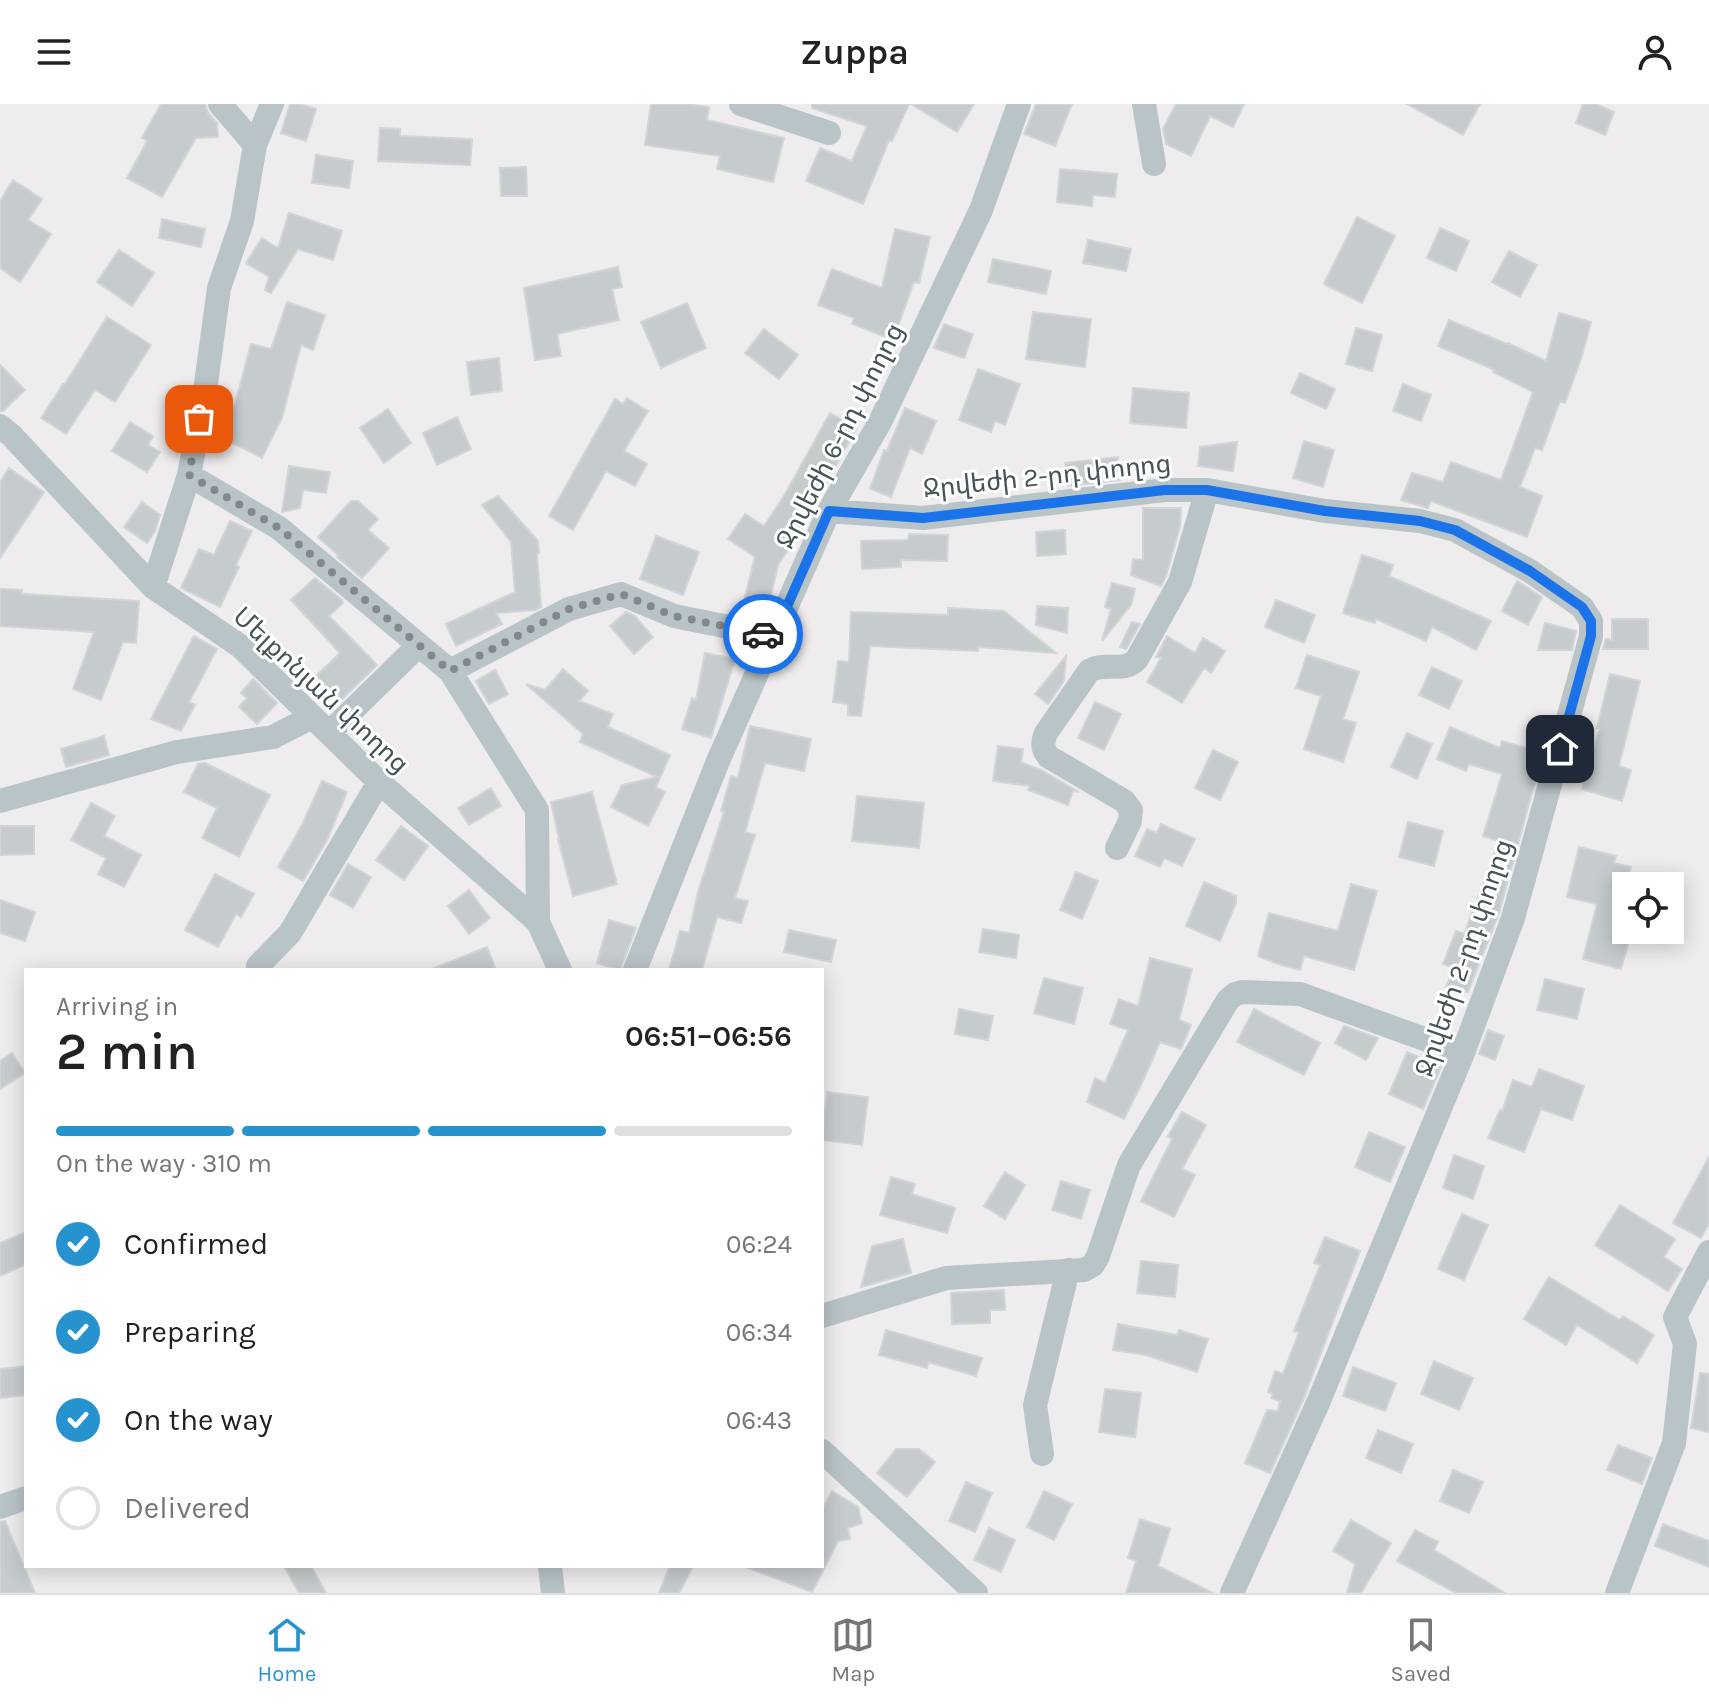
<!DOCTYPE html>
<html lang="en">
<head>
<meta charset="utf-8">
<style>
  :root { --surface:#fff; --page:#f2f2f2; --text:#222; --muted:#767676; --line:#e0e0e0; --accent:#2693cf }
  body { margin:0; font-family:Karla,"Noto Sans Armenian",sans-serif; background:var(--page); color:var(--text); height:100vh; display:flex; flex-direction:column; font-size:30px; white-space:nowrap }
  * { box-sizing:border-box; margin:0 }
  p { font-size:26px; color:var(--muted) }
  .icon { flex:none; width:44px; height:44px; fill:none; stroke:currentColor; stroke-width:2; stroke-linecap:round; stroke-linejoin:round }
  .map { position:relative; flex:1; overflow:hidden }
  .panel { position:absolute; left:24px; top:864px; width:800px; height:600px; display:flex; flex-direction:column; background:var(--surface); border-radius:0px; box-shadow:0 4px 20px #0003 }
  .panel>* { flex:none }
  .tools { position:absolute; left:1612px; top:768px; display:grid; gap:16px }
  .tools a { display:grid; place-items:center; width:72px; height:72px; border-radius:0px; background:var(--surface); box-shadow:0 4px 20px #0003; font-size:40px }
  .pin { position:absolute; display:grid; place-items:center; width:68px; height:68px; color:#fff; margin:-34px; border-radius:16px; box-shadow:0 4px 12px #0006 }
  .courier { position:absolute; display:grid; place-items:center; width:80px; height:80px; margin:-40px; border:6px solid #1a73e8; border-radius:50%; background:#fff; color:#222; box-shadow:0 2px 10px #0007 }
  .headline em { font-style:normal; font-weight:600 }
  .headline div { display:flex; flex-direction:column-reverse }
  .headline { display:flex; align-items:center; justify-content:space-between; height:136px; padding:0 32px }
  h1 { font-size:52px; font-weight:600; line-height:60px }
  .bar { display:grid; grid-template-columns:repeat(4,1fr); gap:12px 8px; align-content:center; height:96px; padding:0 32px }
  .bar i { height:10px; border-radius:6px; background:var(--line) }
  .bar .active { background:var(--accent) }
  .bar p { grid-column:span 4 }
  ol { padding:0 32px; list-style:none }
  li { display:flex; align-items:center; gap:24px; height:88px }
  li p { margin-inline-start:auto }
  li .icon { padding:8px; border-radius:50%; background:var(--accent); color:#fff; stroke-width:4 }
  li:last-child { color:var(--muted) }
  li i { width:44px; height:44px; border:4px solid var(--line); border-radius:50% }
  header { display:flex; justify-content:space-between; align-items:center; height:104px; padding:0 32px; background:var(--surface); font-size:36px; font-weight:600 }
  .menu { display:flex; justify-content:space-around; align-items:center; height:112px; border-top:2px solid var(--line); background:var(--surface); font-size:22px; color:var(--muted) }
  .menu a { display:grid; justify-items:center; gap:4px }
  .menu .active { color:var(--accent) }
  .map>svg:first-child { display:block }
</style>
</head>
<body>
<header><svg class="icon" aria-label="menu" viewBox="0 0 24 24"><path d="M4 6h16M4 12h16M4 18h16"/></svg>Zuppa<svg class="icon" aria-label="person" viewBox="0 0 24 24"><circle cx="12" cy="8" r="4"/><path d="M4 21q1-7 8-7t8 7"/></svg></header>
<div class="map">
<svg width="1709" height="1489" viewBox="0 0 1709 1489">
  <rect width="100%" height="100%" fill="#efeced"/>
  <path fill="#c6cbce" stroke="#d1d4d8" stroke-width="2" d="M161 0H205L208 9 217 19 218 33 196 34 162 93 127 74 147 37 142 34Z
    M290 0H300L316 5 306 37 281 29Z
    M651 0H687L709 3 707 16 784 34 773 78 717 65 720 52 645 41Z
    M812 0H909L892 37 889 36 863 100 806 77 820 44 852 57 867 22 812 4Z
    M911 0H974L957 28Z
    M1036 0H1072L1055 42 1024 30Z
    M1176 0H1244L1233 23 1210 12 1191 52 1166 40 1163 25Z
    M1407 0H1480L1463 31Z
    M1583 0H1596L1614 8 1605 31 1576 19Z
    M380 24 400 25V32L472 35 470 61 378 57Z
    M316 51 353 57 349 84 312 79Z
    M526 63 527 92H501L500 64Z
    M1060 65 1117 70 1115 93 1093 91 1092 102 1057 98Z
    M13 76 42 95 28 116 51 130 20 178 0 164V97Z
    M289 109 342 127 333 156 298 145 271 189 265 186 269 173 246 159 262 134 278 144Z
    M1357 113 1395 132 1362 199 1324 180Z
    M162 115 205 125 201 143 159 134Z
    M1440 124 1469 137 1456 167 1427 154Z
    M895 125 930 133 919 179 914 178 893 236 852 220 854 214 818 201 832 165 882 184Z
    M1088 136 1131 145 1126 167 1083 159Z
    M119 146 154 169 132 202 97 178Z
    M1509 147 1537 161 1520 193 1492 178Z
    M993 155 1051 167 1046 190 988 178Z
    M618 163 622 183 612 185 619 216 557 230 561 252 535 256 524 184Z
    M287 198 325 211 313 246 301 241 282 314 262 354 219 332 235 300 251 240 271 245Z
    M687 199 706 244 661 264 641 218Z
    M1033 208 1091 215 1085 263 1026 255Z
    M1559 209 1591 218 1582 252 1565 299 1560 297 1542 346 1535 344 1520 383 1542 392 1527 433 1431 397 1428 404 1401 396 1412 369 1443 378 1451 358 1501 376 1533 288 1493 268 1495 266 1438 242 1449 216 1507 240 1508 239 1546 257Z
    M107 213 151 241 115 298 95 286 66 330 41 314 63 280H65Z
    M944 220 973 230 964 254 934 244Z
    M1356 224 1382 231 1372 267 1346 260Z
    M764 225 798 251 779 275 745 249Z
    M499 254 502 287 471 291 467 258Z
    M0 261 25 286 3 307H0Z
    M978 265 1020 280 1005 321 995 317 991 328 959 316Z
    M1300 269 1335 285 1326 305 1291 289Z
    M1403 280 1431 291 1421 317 1393 307Z
    M1133 284 1189 289 1186 324 1130 319Z
    M627 294 648 307 624 347 647 360 635 382 606 367 573 426 549 412 615 295 623 300Z
    M905 304 936 317 922 350 910 344 891 393 870 385 884 346 887 347Z
    M388 305 411 339 384 359 360 324Z
    M830 309 857 324 809 410 811 411 778 461 766 512 742 505 755 453 728 435 745 410 764 422 784 392Z
    M457 313 471 345 437 361 423 329Z
    M130 318 153 332 148 341 160 348 147 368 112 347Z
    M1304 337 1334 346 1323 383 1293 374Z
    M1237 338 1233 367 1198 362 1200 343Z
    M1118 353 1120 376 1068 382 1065 359Z
    M289 362 330 368 326 389 303 386 300 404 282 408Z
    M9 364 44 388 0 454V378Z
    M498 392 538 437 539 449 537 450 541 503 536 506 496 509 502 520 456 542 446 520 515 488 511 438 482 401Z
    M351 397H358L378 415 368 426 389 444 362 474 337 453 339 452 318 433Z
    M142 398 160 411 155 427 147 439 124 423Z
    M1143 404H1181L1180 423 1166 472 1161 482 1131 471 1133 455 1143 456Z
    M230 417 252 427 236 461 239 463 220 503 181 484 199 445 214 451Z
    M1065 426 1066 450 1037 452 1036 428Z
    M909 430 948 431 947 457 901 456V463L862 465 861 437 908 436Z
    M656 432 699 448 683 491 640 475Z
    M1362 451 1393 461 1389 472 1491 517 1476 546 1432 523 1426 537 1376 515 1375 519 1343 509Z
    M315 474 342 496 343 499 329 512 377 561 341 596 316 572 340 549 291 496Z
    M1517 477 1542 493 1528 521 1502 507Z
    M1112 479 1135 485 1131 501 1102 537 1111 505 1105 503Z
    M0 485 22 486V490L139 497 136 539 123 538 101 596 73 585 94 528 0 522Z
    M1276 496 1315 511 1304 539 1265 523Z
    M1037 502 1068 504 1067 529 1036 521Z
    M948 504 1004 507 1056 549 978 543V547L870 542 861 612 848 611V600L833 598 838 557 849 558 851 508 948 511Z
    M626 508 635 512 653 533 634 550 610 522Z
    M1612 515H1648V545H1603L1606 535 1612 536Z
    M1132 518 1140 520 1126 545 1120 543Z
    M1545 519 1576 527 1572 546H1538Z
    M194 532 217 545 189 598 195 601 181 627 151 615Z
    M1167 532 1195 549 1203 534 1225 547 1211 569 1204 564 1182 599 1147 578 1161 554 1156 553Z
    M705 549 735 555 711 634 682 625 692 594 696 596Z
    M1307 551 1359 568 1343 615 1356 619 1343 658 1304 645 1321 592 1296 584Z
    M1066 552 1064 577 1048 600 1035 590Z
    M1432 563 1462 577 1449 605 1419 591Z
    M563 565 588 587 579 597 613 610 608 623 670 651 656 683 665 688 648 722 611 703 622 681 657 673 580 638 583 630 526 580 545 586Z
    M495 566 508 590 489 600 476 577Z
    M1610 570 1640 577 1619 662 1631 666 1622 697 1582 685 1600 624H1597Z
    M253 575 277 599 257 620 239 603 247 594 241 589Z
    M1095 598 1121 610 1104 646 1078 634Z
    M750 622 811 635 804 667 765 659 745 728 755 731 735 794 748 797 741 819 717 813 702 866H669L680 827 689 829 698 788 724 708 721 707 731 672 738 674Z
    M1450 623 1500 644 1502 637 1543 649 1499 809 1468 888 1446 883 1454 864 1443 860 1456 827 1464 830 1499 737 1483 732 1502 670 1469 660 1466 667 1437 655Z
    M1407 629 1432 640 1417 675 1391 663Z
    M104 632 109 651 66 663 61 645Z
    M998 642 1023 645 1021 658 1041 666 1079 688 1073 687 1068 701 1028 686 1030 682 993 677Z
    M1213 646 1238 658 1220 696 1195 684Z
    M205 659 270 691 239 753 202 734 217 704 184 688 198 660Z
    M322 677 347 688 327 736 303 777 278 763 302 721Z
    M491 684 501 702 469 721 458 704Z
    M592 688 617 780 573 792 558 735H559L551 698Z
    M857 692 924 699 919 744 852 737Z
    M91 699 115 712 104 732 141 751 124 783 98 770 106 754 71 736Z
    M1408 718 1443 727 1434 762 1399 753Z
    M1161 720 1195 735 1182 762 1164 754 1160 763 1135 752 1147 725 1157 729Z
    M0 722H34V750L0 751Z
    M401 722 428 742 404 776 376 756Z
    M1579 743 1616 752 1614 759 1631 763 1615 829 1630 833 1621 865 1583 855 1597 800 1567 793Z
    M348 760 371 773 353 804 330 791Z
    M1076 768 1098 777 1082 815 1060 806Z
    M215 770 254 790 241 813 236 810 218 843 185 826Z
    M1204 778 1236 792V799L1220 837 1186 822Z
    M1351 780 1377 787 1354 866 1304 852 1300 866 1275 859 1258 852 1269 809 1338 827Z
    M469 786 490 814 469 830 448 802Z
    M0 796 35 808 25 837 0 829Z
    M609 816 636 824 620 866 597 859Z
    M983 825 1019 831 1016 854 979 848Z
    M789 826 836 836 831 858 784 848Z
    M487 843 496 866H432V865Z
    M1150 854 1192 865 1179 916 1191 921 1181 945 1160 938 1141 981 1124 1015 1087 998 1095 974 1105 979 1128 926 1110 920 1119 895 1138 902Z
    M1044 874 1083 884 1074 920 1034 909Z
    M1545 875 1584 885 1577 915 1537 906Z
    M959 905 993 912 988 936 955 930Z
    M1254 905 1320 939 1304 971 1237 938Z
    M1344 922 1378 934 1366 956 1335 939Z
    M1488 926 1504 932 1495 956 1479 950Z
    M1407 948 1441 963 1423 1005 1389 990Z
    M12 949 25 969 0 985V957Z
    M1539 965 1584 982 1572 1016 1541 1005 1524 1048 1488 1034 1500 1006 1502 1007 1513 976 1532 983Z
    M827 988 868 993 862 1041 822 1036Z
    M1182 1008 1206 1021 1182 1065 1195 1071 1174 1113 1141 1097 1172 1035 1168 1032Z
    M1369 1028 1405 1043 1390 1078 1355 1063Z
    M1454 1051 1484 1062 1473 1095 1443 1084Z
    M1709 1053V1120L1701 1134 1673 1119Z
    M1005 1068 1025 1081 1005 1115 984 1102Z
    M891 1073 915 1080 912 1090 955 1104 947 1129 880 1111Z
    M1061 1077 1090 1086 1081 1115 1052 1106Z
    M1620 1101 1675 1135 1664 1153 1682 1165 1668 1187 1595 1141Z
    M1462 1110 1488 1121 1464 1176 1438 1165Z
    M26 1128V1160L0 1172V1139Z
    M1325 1133 1360 1147 1303 1296 1270 1369 1245 1359 1267 1306 1278 1307 1280 1297 1271 1294 1273 1290 1268 1288 1275 1267 1283 1270 1299 1228 1294 1227 1320 1161 1314 1159Z
    M903 1135 911 1169 861 1183 872 1142Z
    M1141 1157 1178 1161 1175 1193 1137 1189Z
    M1549 1173 1620 1216 1623 1212 1654 1231 1637 1259 1577 1221 1566 1241 1524 1215Z
    M1004 1186 1005 1206H990V1219L952 1220 951 1189Z
    M1118 1220 1177 1231 1179 1226 1208 1235 1197 1268 1146 1251 1113 1246Z
    M886 1226 982 1254 976 1272 928 1258 927 1264 879 1251Z
    M1434 1257 1473 1274 1459 1306 1421 1290Z
    M26 1262V1291L0 1294V1265Z
    M1353 1263 1396 1279 1385 1307 1343 1292Z
    M1700 1269 1709 1270V1328L1691 1324Z
    M1105 1285 1141 1289 1135 1333 1099 1328Z
    M1378 1326 1413 1340 1401 1369 1366 1354Z
    M1618 1341 1652 1354 1642 1380 1607 1366Z
    M896 1345H919L935 1358 907 1393 877 1369Z
    M1453 1366 1483 1378 1469 1409 1440 1397Z
    M966 1378 992 1389 975 1428 949 1417Z
    M832 1387 858 1403 862 1419 848 1424 850 1435 838 1437 812 1488 748 1464V1462H822V1406Z
    M1044 1387 1072 1400 1054 1436 1027 1423Z
    M1140 1415 1170 1425 1158 1462 1213 1489H1126L1136 1457 1128 1454Z
    M1351 1416 1391 1439 1361 1489H1347L1355 1460 1333 1447Z
    M5 1417 35 1489H0V1418Z
    M1663 1420 1709 1437V1463L1655 1442Z
    M989 1424 1015 1436 1001 1468 974 1456Z
    M1415 1426 1438 1438 1434 1446 1505 1489H1456L1397 1457Z
    M284 1462H311L326 1489H299Z
    M670 1462H693L679 1489H659Z"/>
  <g fill="none" stroke-linecap="round" stroke-linejoin="round">
    <path stroke="#b8c4c8" stroke-width="24" d="M220 0 255 41
      M741 0 829 29
      M1144 0 1154 60
      M0 322 12 332 153 483 240 542 379 678 538 818 560 866
      M189 371 279 424 450 567 537 706 538 818
      M829 407 923 414 1165 386H1207L1325 407 1420 417 1455 426 1530 467 1582 503 1591 517V532L1513 814 1463 949 1318 1299 1232 1489
      M153 483 189 371 205 287 219 184 242 117 255 41 272 0
      M450 567 569 505 621 490 674 512 774 532
      M329 629 419 541
      M0 697 177 648 273 633 312 613
      M1117 744 1130 717 1131 706 1124 697 1049 653C1042 645 1042 639 1046 629L1089 567C1105 557 1124 570 1137 555L1180 478 1207 386
      M258 862 290 829 379 678
      M635 866 718 657 829 407 880 318 981 106 1019 0
      M822 1212 946 1174 1084 1166 1093 1161 1098 1152 1129 1061 1228 896 1235 890 1242 888 1300 890 1463 949
      M822 1347 976 1489
      M1042 1350 1035 1301 1068 1166
      M0 1403 26 1394
      M550 1462 553 1489
      M1617 1489 1674 1339 1685 1240 1675 1213 1709 1148"/>
  </g>
  <g fill="none" stroke-linecap="round" stroke-linejoin="round">
    <path stroke="#81898c" stroke-width="8" stroke-dasharray="0 14.4" d="M199 315 189 371 279 424 450 567 569 505 621 490 674 512 763 530"/>
    <path stroke="#1a73e8" stroke-width="10" d="M763 530 774 532 829 407 923 414 1165 386H1207L1325 407 1420 417 1455 426 1530 467 1582 503 1591 517V532L1560 645"/>
  </g>
  <g text-anchor="middle" dominant-baseline="central" stroke-width="6" stroke-linejoin="round" paint-order="stroke">
    <g font-size="26" fill="#465358" stroke="#fff">
      <text transform="translate(840 332) rotate(-63)">Ջրվեժի 6-րդ փողոց</text>
      <text transform="translate(1047 372) rotate(-6)">Ջրվեժի 2-րդ փողոց</text>
      <text transform="translate(321 586) rotate(43)">Մելքոնյան փողոց</text>
      <text transform="translate(1464 854) rotate(-71)">Ջրվեժի 2-րդ փողոց</text>
    </g>
  </g>
</svg>
<div class="tools">
<a><svg class="icon" aria-label="locate" viewBox="0 0 24 24"><circle cx="12" cy="12" r="6"/><path d="M12 2v4M12 18v4M2 12h4M18 12h4"/></svg></a>
</div>
<div class="pin" style="left:199px;top:315px;background:#ea580c"><svg class="icon" aria-label="bag" viewBox="0 0 24 24"><path d="M5 8h14l-1 12H6zM9 8a3 3 0 0 1 6 0"/></svg></div>
<div class="pin" style="left:1560px;top:645px;background:#1f2937"><svg class="icon" aria-label="home" viewBox="0 0 24 24"><path d="M3 11l9-7 9 7M6 9v11h12V9"/></svg></div>
<div class="courier" style="left:763px;top:530px"><svg class="icon" aria-label="car" viewBox="0 0 24 24"><path d="M5 17H2v-5l4-1 3-4h7l3 4 3 1v5h-3M9 17h6M6 11h13"/><circle cx="7" cy="17" r="2"/><circle cx="17" cy="17" r="2"/></svg></div>
<section class="panel">
<div class="headline"><div><h1>2 min</h1><p>Arriving in</p></div><em>06:51–06:56</em></div>
<div class="bar"><i class="active"></i><i class="active"></i><i class="active"></i><i></i><p>On the way · 310 m</p></div>
<ol>
<li><svg class="icon" aria-label="check" viewBox="0 0 24 24"><path d="M5 12l5 5 9-10"/></svg>Confirmed<p>06:24</p></li>
<li><svg class="icon" aria-label="check" viewBox="0 0 24 24"><path d="M5 12l5 5 9-10"/></svg>Preparing<p>06:34</p></li>
<li><svg class="icon" aria-label="check" viewBox="0 0 24 24"><path d="M5 12l5 5 9-10"/></svg>On the way<p>06:43</p></li>
<li><i></i>Delivered</li>
</ol>
</section>
</div>
<nav class="menu">
<a class="active"><svg class="icon" aria-label="home" viewBox="0 0 24 24"><path d="M3 11l9-7 9 7M6 9v11h12V9"/></svg>Home</a>
<a><svg class="icon" aria-label="map" viewBox="0 0 24 24"><path d="M3 6l6-2 6 2 6-2v14l-6 2-6-2-6 2zM9 4v14M15 6v14"/></svg>Map</a>
<a><svg class="icon" aria-label="saved" viewBox="0 0 24 24"><path d="M7 4h10v16l-5-4-5 4z"/></svg>Saved</a>
</nav>
</body>
</html>
